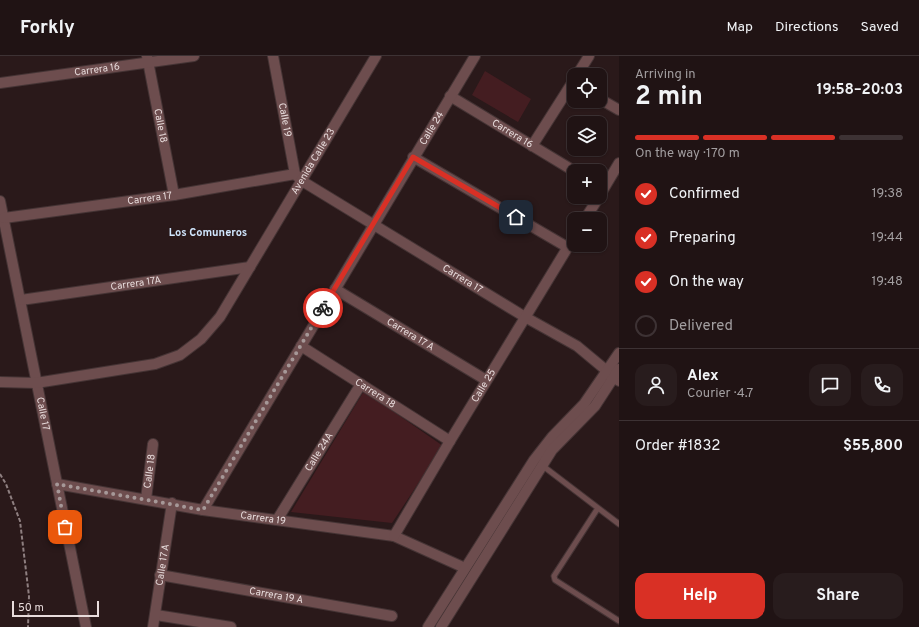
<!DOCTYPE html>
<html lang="en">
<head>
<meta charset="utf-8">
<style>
  :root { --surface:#201314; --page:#281c1d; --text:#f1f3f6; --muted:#a29ea0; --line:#3d3234; --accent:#d93025 }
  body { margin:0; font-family:Overpass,sans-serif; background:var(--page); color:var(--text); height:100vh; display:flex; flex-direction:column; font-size:15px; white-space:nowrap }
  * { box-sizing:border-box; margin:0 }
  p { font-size:13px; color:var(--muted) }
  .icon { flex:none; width:22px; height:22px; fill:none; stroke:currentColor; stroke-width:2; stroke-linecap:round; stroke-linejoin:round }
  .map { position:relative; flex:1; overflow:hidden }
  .panel { display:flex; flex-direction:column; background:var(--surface); width:300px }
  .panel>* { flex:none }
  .fabs { position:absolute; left:567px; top:12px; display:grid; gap:8px }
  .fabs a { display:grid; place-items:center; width:40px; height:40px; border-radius:8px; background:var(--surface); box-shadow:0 1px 3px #0004,0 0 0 1px var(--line); font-size:20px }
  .scale { position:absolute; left:12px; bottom:10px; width:87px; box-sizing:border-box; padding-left:4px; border:2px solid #e8dcdc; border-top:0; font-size:11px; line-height:14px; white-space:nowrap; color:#e8dcdc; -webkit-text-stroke:3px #2a191a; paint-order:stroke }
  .pin { position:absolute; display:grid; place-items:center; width:34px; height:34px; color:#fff; margin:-17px; border-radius:8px; box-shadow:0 2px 6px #0006 }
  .courier { position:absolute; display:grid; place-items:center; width:40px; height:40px; margin:-20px; border:3px solid #d93025; border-radius:50%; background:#fff; color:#222; box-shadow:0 1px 5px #0007 }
  .headline em { font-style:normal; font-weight:700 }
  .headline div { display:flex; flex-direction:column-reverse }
  .headline { display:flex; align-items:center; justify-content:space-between; height:68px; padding:0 16px }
  h1 { font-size:26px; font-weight:700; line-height:30px }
  .bar { display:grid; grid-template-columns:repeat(4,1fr); gap:6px 4px; align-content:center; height:48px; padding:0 16px }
  .bar i { height:5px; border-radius:3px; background:var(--line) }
  .bar .on { background:var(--accent) }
  .bar p { grid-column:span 4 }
  .line { display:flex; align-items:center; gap:10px; padding:0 16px; border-top:1px solid var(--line) }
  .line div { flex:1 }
  .round { display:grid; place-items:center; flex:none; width:42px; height:42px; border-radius:12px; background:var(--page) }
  ol { padding:0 16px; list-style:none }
  li { display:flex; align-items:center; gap:12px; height:44px }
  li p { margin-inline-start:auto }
  li .icon { padding:4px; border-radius:50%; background:var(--accent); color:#fff; stroke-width:4 }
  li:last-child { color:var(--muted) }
  li i { width:22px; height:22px; border:2px solid var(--line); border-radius:50% }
  .cta { display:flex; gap:8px; margin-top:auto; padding:8px 16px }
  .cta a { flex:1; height:46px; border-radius:12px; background:var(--accent); color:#fff; font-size:16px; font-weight:700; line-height:46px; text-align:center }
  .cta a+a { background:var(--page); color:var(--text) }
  header { display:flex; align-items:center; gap:24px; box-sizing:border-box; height:56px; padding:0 20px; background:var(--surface); border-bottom:1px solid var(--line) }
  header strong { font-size:19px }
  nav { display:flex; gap:22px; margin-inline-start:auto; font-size:14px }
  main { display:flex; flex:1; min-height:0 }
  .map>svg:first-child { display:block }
</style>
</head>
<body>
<header>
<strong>Forkly</strong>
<nav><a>Map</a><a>Directions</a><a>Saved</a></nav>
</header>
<main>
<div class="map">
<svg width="619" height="571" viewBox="0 0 619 571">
  <rect width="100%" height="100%" fill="#2a191a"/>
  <path fill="#441d21" d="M485 15 531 43 518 66 472 39Z
    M364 335 443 390 392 467 291 456Z"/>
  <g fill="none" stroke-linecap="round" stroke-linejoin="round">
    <g stroke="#453435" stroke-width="7">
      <path id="service" d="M543 410 619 468
        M598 452 554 520 555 524 619 565"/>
    </g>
    <g stroke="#453435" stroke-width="12">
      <g id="minor">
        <path id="s1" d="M147 0 174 139"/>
        <path id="s2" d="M273 0 295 118 302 125 525 261 577 290 619 325"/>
        <path d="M577 19 589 0"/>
        <path id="s3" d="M0 27 194 0"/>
        <path id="s4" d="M450 40 574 115"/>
        <path d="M600 43 619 54"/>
        <path d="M532 90 574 24"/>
        <path d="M413 101 567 191"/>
        <path d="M600 139 619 107"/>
        <path id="s5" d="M0 145 86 571"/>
        <path id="s6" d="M4 162 174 139 295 118"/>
        <path d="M585 163 599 141"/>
        <path id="s7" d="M335 233 486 324"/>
        <path id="s8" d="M21 244 250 211"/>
        <path id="s9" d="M301 290 450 385"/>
        <path id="s10" d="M0 326 36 327 155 308 180 299 201 283 220 261 376 0"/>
        <path id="s11" d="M57 428 203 454 394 480 465 512"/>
        <path id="s12" d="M146 443 153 388"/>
        <path id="s13" d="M203 454 475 0"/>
        <path id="s14" d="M277 464 361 328"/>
        <path id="s15" d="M394 480 450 385 574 181"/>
        <path id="s16" d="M160 519 392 560"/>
        <path d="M156 559 231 571"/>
        <path id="s17" d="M153 571 172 447"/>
        <path d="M428 571 534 404 552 381 584 348 619 297"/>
        <path d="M441 571 552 394 595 350 619 313"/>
      </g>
    </g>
    <path stroke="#8e7f80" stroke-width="2" stroke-dasharray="4 2" stroke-linecap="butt" d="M0 418 6 428 20 465 29 540 28 571"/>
    <use href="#service" stroke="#6d4d4e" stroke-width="5"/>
    <use href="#minor" stroke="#6d4d4e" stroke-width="10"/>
  </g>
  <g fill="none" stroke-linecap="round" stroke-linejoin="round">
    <path stroke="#a69898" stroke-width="4" stroke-dasharray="0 7.2" d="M65 471 57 428 203 454 323 252"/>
    <path stroke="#d93025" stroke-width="5" d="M323 252 413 101 516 161"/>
  </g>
  <g text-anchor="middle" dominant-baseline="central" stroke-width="3" stroke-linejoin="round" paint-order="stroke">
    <g font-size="10" fill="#e8dcdc" stroke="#2a191a">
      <text stroke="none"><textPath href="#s3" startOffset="98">Carrera 16</textPath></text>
      <text stroke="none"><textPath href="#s2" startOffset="65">Calle 19</textPath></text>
      <text stroke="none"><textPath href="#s1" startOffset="71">Calle 18</textPath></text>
      <text stroke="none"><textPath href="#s13" startOffset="445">Calle 24</textPath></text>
      <text stroke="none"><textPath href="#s4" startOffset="73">Carrera 16</textPath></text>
      <text stroke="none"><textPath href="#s10" startOffset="420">Avenida Calle 23</textPath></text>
      <text stroke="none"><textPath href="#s6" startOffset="147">Carrera 17</textPath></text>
      <text stroke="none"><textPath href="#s2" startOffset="318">Carrera 17</textPath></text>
      <text stroke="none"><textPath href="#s8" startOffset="116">Carrera 17A</textPath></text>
      <text stroke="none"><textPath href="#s7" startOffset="88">Carrera 17 A</textPath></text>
      <text stroke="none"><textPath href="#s15" startOffset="175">Calle 25</textPath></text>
      <text stroke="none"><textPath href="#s9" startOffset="88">Carrera 18</textPath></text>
      <text stroke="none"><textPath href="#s5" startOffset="217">Calle 17</textPath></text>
      <text stroke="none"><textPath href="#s14" startOffset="80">Calle 24A</textPath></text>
      <text stroke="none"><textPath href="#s12" startOffset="28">Calle 18</textPath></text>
      <text stroke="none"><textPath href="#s11" startOffset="209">Carrera 19</textPath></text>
      <text stroke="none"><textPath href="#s17" startOffset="63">Calle 17 A</textPath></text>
      <text stroke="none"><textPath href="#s16" startOffset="118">Carrera 19 A</textPath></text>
    </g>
    <g font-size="11" font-weight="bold" fill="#d0e6fd" stroke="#2a191a">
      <text x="208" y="177">Los Comuneros</text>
    </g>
  </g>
</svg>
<div class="fabs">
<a><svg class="icon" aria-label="locate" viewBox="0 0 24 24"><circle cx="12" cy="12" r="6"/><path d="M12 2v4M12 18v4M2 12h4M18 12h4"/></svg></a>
<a><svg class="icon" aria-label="layers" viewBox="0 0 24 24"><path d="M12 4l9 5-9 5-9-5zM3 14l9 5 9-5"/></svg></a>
<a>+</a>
<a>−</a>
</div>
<div class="scale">50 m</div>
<div class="pin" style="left:65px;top:471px;background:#ea580c"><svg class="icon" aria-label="bag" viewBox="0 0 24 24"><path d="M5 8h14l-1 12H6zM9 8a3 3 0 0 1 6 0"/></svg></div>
<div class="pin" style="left:516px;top:161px;background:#1f2937"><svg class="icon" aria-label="home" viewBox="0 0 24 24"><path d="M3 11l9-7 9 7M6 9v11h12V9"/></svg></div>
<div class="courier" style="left:323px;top:252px"><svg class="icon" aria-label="bike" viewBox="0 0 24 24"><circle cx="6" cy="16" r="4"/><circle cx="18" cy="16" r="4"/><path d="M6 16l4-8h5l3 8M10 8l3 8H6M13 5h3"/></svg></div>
</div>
<section class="panel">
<div class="headline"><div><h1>2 min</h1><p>Arriving in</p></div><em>19:58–20:03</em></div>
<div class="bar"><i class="on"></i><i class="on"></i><i class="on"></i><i></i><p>On the way · 170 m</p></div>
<ol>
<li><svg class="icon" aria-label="check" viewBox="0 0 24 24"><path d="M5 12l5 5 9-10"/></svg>Confirmed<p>19:38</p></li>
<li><svg class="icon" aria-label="check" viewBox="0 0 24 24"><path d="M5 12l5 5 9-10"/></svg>Preparing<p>19:44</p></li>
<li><svg class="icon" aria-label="check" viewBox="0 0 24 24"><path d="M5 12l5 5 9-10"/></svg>On the way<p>19:48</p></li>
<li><i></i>Delivered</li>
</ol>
<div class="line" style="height:72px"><a class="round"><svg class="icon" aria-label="person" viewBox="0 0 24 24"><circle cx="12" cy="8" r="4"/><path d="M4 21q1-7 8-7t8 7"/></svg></a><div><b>Alex</b><p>Courier · 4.7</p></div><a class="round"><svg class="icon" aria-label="chat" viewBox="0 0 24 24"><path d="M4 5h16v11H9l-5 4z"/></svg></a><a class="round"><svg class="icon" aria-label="phone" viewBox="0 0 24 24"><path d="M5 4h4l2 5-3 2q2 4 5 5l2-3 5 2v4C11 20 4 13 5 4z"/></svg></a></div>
<div class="line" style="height:52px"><div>Order #1832</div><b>$55,800</b></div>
<div class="cta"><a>Help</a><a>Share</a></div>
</section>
</main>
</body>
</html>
